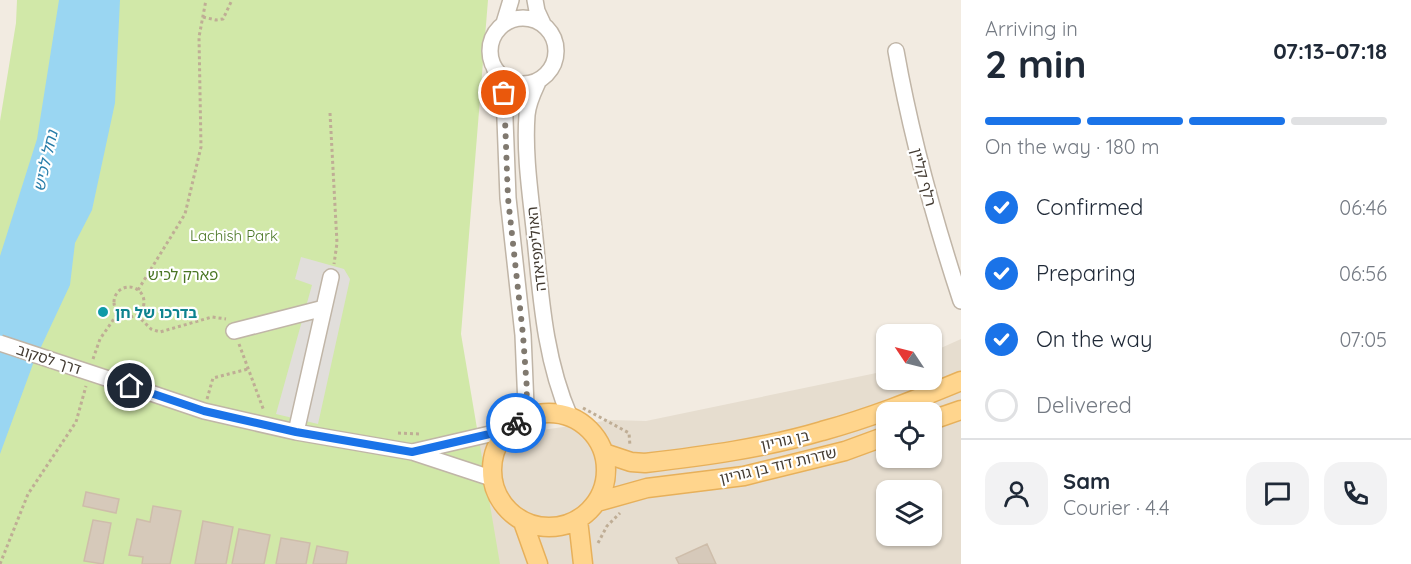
<!DOCTYPE html>
<html lang="en">
<head>
<meta charset="utf-8">
<style>
  :root { --surface:#fff; --page:#f2f2f3; --text:#1f2937; --muted:#747a83; --line:#e0e1e3; --accent:#1a73e8 }
  body { margin:0; font-family:Quicksand,"Noto Sans Hebrew",sans-serif; background:var(--page); color:var(--text); height:100vh; display:flex; flex-direction:column; font-size:22px; white-space:nowrap }
  * { box-sizing:border-box; margin:0 }
  p { font-size:20px; color:var(--muted) }
  .icon { flex:none; width:33px; height:33px; fill:none; stroke:currentColor; stroke-width:2; stroke-linecap:round; stroke-linejoin:round }
  .map { position:relative; flex:1; overflow:hidden }
  .drawer { display:flex; flex-direction:column; background:var(--surface); width:450px }
  .drawer>* { flex:none }
  .needle { width:39px; rotate:305deg }
  .fabs { position:absolute; left:876px; top:324px; display:grid; gap:12px }
  .fabs a { display:grid; place-items:center; width:66px; height:66px; border-radius:12px; background:var(--surface); box-shadow:0 2px 4px #0004; font-size:30px }
  .pin { position:absolute; display:grid; place-items:center; width:51px; height:51px; color:#fff; margin:-26px; border:3px solid #fff; border-radius:50%; box-shadow:0 2px 6px #0007 }
  .courier { position:absolute; display:grid; place-items:center; width:60px; height:60px; margin:-30px; border:4px solid #1a73e8; border-radius:50%; background:#fff; color:#222; box-shadow:0 2px 8px #0007 }
  .headline em { font-style:normal; font-weight:700 }
  .headline div { display:flex; flex-direction:column-reverse }
  .headline { display:flex; align-items:center; justify-content:space-between; height:102px; padding:0 24px }
  h1 { font-size:39px; font-weight:700; line-height:45px }
  .bar { display:grid; grid-template-columns:repeat(4,1fr); gap:9px 6px; align-content:center; height:72px; padding:0 24px }
  .bar i { height:8px; border-radius:4px; background:var(--line) }
  .bar .current { background:var(--accent) }
  .bar p { grid-column:span 4 }
  .line { display:flex; align-items:center; gap:15px; padding:0 24px; border-top:2px solid var(--line) }
  .line div { flex:1 }
  .round { display:grid; place-items:center; flex:none; width:63px; height:63px; border-radius:18px; background:var(--page) }
  ol { padding:0 24px; list-style:none }
  li { display:flex; align-items:center; gap:18px; height:66px }
  li p { margin-inline-start:auto }
  li .icon { padding:6px; border-radius:50%; background:var(--accent); color:#fff; stroke-width:4 }
  li:last-child { color:var(--muted) }
  li i { width:33px; height:33px; border:3px solid var(--line); border-radius:50% }
  main { display:flex; flex:1; min-height:0 }
  .map>svg:first-child { display:block }
</style>
</head>
<body>
<main>
<div class="map">
<svg width="961" height="564" viewBox="0 0 961 564">
  <rect width="100%" height="100%" fill="#f2ebe1"/>
  <path fill="#e6ddcf" fill-rule="evenodd" d="M961 339V564H49L426 447 611 420 646 421 886 371V380H932V352ZM886 412H932V458H886ZM886 490H932V536H886Z"/>
  <path fill="#d1e8a8" d="M17 0H488L461 334 500 564H0V121L16 23Z"/>
  <path fill="#e1dedb" d="M301 257 344 269 350 279 318 424 276 414 312 285 295 279Z"/>
  <path fill="#9ad6f2" d="M59 0H120L115 103 92 210 75 243 70 285 33 364 0 454V256L37 139Z"/>
  <path fill="#d6c9ba" stroke="#cebdaa" stroke-width="1.5" d="M86 492 119 499 116 513 83 506Z
    M153 506 181 511 170 564H142L143 557 129 555 137 519 150 522Z
    M93 520 111 523 103 564 84 561Z
    M203 521 233 527 226 564H195Z
    M239 529 270 535 264 564H232Z
    M281 538 310 543 306 564H276Z
    M707 544 716 564H679L676 558Z
    M317 546 348 552 346 564H313Z"/>
  <g fill="none" stroke-linecap="round" stroke-linejoin="round">
    <g stroke="#c0b5a7" stroke-width="18">
      <path id="minor" d="M535 0 537 11 543 24
        M490 51a33 33 0 1 1 66 0a33 33 0 1 1-66 0Z
        M504 23 511 0
        M896 51C911 136 934 219 961 301
        M494 67 504 93 508 198 523 335 526 406 521 420
        M539 80C534 91 528 102 527 115 524 155 531 198 535 238 541 299 545 360 570 417
        M234 331 324 308
        M130 386 204 411 296 432 412 452 491 478
        M296 432 331 277
        M412 452 507 430"/>
    </g>
    <g stroke="#e7b05a" stroke-width="21">
      <path id="major" d="M492 470a57 57 0 1 1 114 0a57 57 0 1 1-114 0Z
        M932 420 961 410
        M604 453 631 462 645 463C704 456 765 448 822 431 870 418 915 400 961 381
        M597 502 647 488 744 476 845 451 886 436
        M578 520 583 564
        M523 522 538 564"/>
    </g>
    <path stroke="#bfad95" stroke-width="3" stroke-dasharray="3 3" stroke-linecap="butt" d="M203 17 216 20 223 19 232 0
      M330 113 337 243 334 264
      M114 302a15 15 0 1 1 30 0a15 15 0 1 1-30 0Z
      M138 290 185 214 201 147 199 37 206 0
      M137 315 151 329 160 332 212 317 226 319
      M239 344 264 411
      M93 359 100 339 118 313
      M207 399 213 378 248 369
      M583 408 629 433 630 446
      M398 433 421 434
      M598 543 607 526 620 513
      M0 564 28 494 76 422 86 386"/>
    <use href="#minor" stroke="#fff" stroke-width="15"/>
    <use href="#major" stroke="#ffd58d" stroke-width="18"/>
    <g stroke="#c0b5a7" stroke-width="18" stroke-linecap="butt">
      <path id="minor-bridge" d="M0 343 130 386"/>
    </g>
    <use href="#minor-bridge" stroke="#fff" stroke-width="15"/>
  </g>
  <g fill="none" stroke-linecap="round" stroke-linejoin="round">
    <path stroke="#80796f" stroke-width="6" stroke-dasharray="0 10.8" d="M504 93 508 198 523 335 527 390 526 406 521 420 516 423"/>
    <path stroke="#1a73e8" stroke-width="8" d="M130 386 204 411 296 432 412 452 507 430 516 423"/>
  </g>
  <circle fill="#0f9aa8" stroke="#fff" stroke-width="2" cx="103" cy="312" r="6"/>
  <g text-anchor="middle" dominant-baseline="central" stroke-width="4.5" stroke-linejoin="round" paint-order="stroke">
    <g font-size="15" fill="#433b32" stroke="#fff">
      <text transform="translate(924 177) rotate(75)">רלף קליין</text>
      <text transform="translate(536 249) rotate(-96)">האולימפיאדה</text>
      <text transform="translate(49 359) rotate(18)">דרך לסקוב</text>
      <text transform="translate(785 440) rotate(-12)">בן גוריון</text>
      <text transform="translate(778 465) rotate(-13)">שדרות דוד בן גוריון</text>
    </g>
    <g font-size="15" fill="#4a7624" stroke="#fff">
      <text x="234" y="235">Lachish Park</text>
      <text x="183" y="274">פארק לכיש</text>
    </g>
    <g font-size="15" font-weight="bold" fill="#0d838f" stroke="#fff" text-anchor="start">
      <text x="115" y="312">בדרכו של חן</text>
    </g>
    <g font-size="16" font-style="italic" fill="#287da9" stroke="#fff">
      <text transform="translate(45 161) rotate(-77)">נחל לכיש</text>
    </g>
  </g>
</svg>
<div class="fabs">
<a><svg class="needle" viewBox="-14 -14 28 28"><path d="M0-13l5 13h-10z" fill="#e53935"/><path d="M0 13l5-13h-10z" fill="#747a83"/></svg></a>
<a><svg class="icon" aria-label="locate" viewBox="0 0 24 24"><circle cx="12" cy="12" r="6"/><path d="M12 2v4M12 18v4M2 12h4M18 12h4"/></svg></a>
<a><svg class="icon" aria-label="layers" viewBox="0 0 24 24"><path d="M12 4l9 5-9 5-9-5zM3 14l9 5 9-5"/></svg></a>
</div>
<div class="pin" style="left:504px;top:93px;background:#ea580c"><svg class="icon" aria-label="bag" viewBox="0 0 24 24"><path d="M5 8h14l-1 12H6zM9 8a3 3 0 0 1 6 0"/></svg></div>
<div class="pin" style="left:130px;top:386px;background:#1f2937"><svg class="icon" aria-label="home" viewBox="0 0 24 24"><path d="M3 11l9-7 9 7M6 9v11h12V9"/></svg></div>
<div class="courier" style="left:516px;top:423px"><svg class="icon" aria-label="bike" viewBox="0 0 24 24"><circle cx="6" cy="16" r="4"/><circle cx="18" cy="16" r="4"/><path d="M6 16l4-8h5l3 8M10 8l3 8H6M13 5h3"/></svg></div>
</div>
<section class="drawer">
<div class="headline"><div><h1>2 min</h1><p>Arriving in</p></div><em>07:13–07:18</em></div>
<div class="bar"><i class="current"></i><i class="current"></i><i class="current"></i><i></i><p>On the way · 180 m</p></div>
<ol>
<li><svg class="icon" aria-label="check" viewBox="0 0 24 24"><path d="M5 12l5 5 9-10"/></svg>Confirmed<p>06:46</p></li>
<li><svg class="icon" aria-label="check" viewBox="0 0 24 24"><path d="M5 12l5 5 9-10"/></svg>Preparing<p>06:56</p></li>
<li><svg class="icon" aria-label="check" viewBox="0 0 24 24"><path d="M5 12l5 5 9-10"/></svg>On the way<p>07:05</p></li>
<li><i></i>Delivered</li>
</ol>
<div class="line" style="height:108px"><a class="round"><svg class="icon" aria-label="person" viewBox="0 0 24 24"><circle cx="12" cy="8" r="4"/><path d="M4 21q1-7 8-7t8 7"/></svg></a><div><b>Sam</b><p>Courier · 4.4</p></div><a class="round"><svg class="icon" aria-label="chat" viewBox="0 0 24 24"><path d="M4 5h16v11H9l-5 4z"/></svg></a><a class="round"><svg class="icon" aria-label="phone" viewBox="0 0 24 24"><path d="M5 4h4l2 5-3 2q2 4 5 5l2-3 5 2v4C11 20 4 13 5 4z"/></svg></a></div>
</section>
</main>
</body>
</html>
